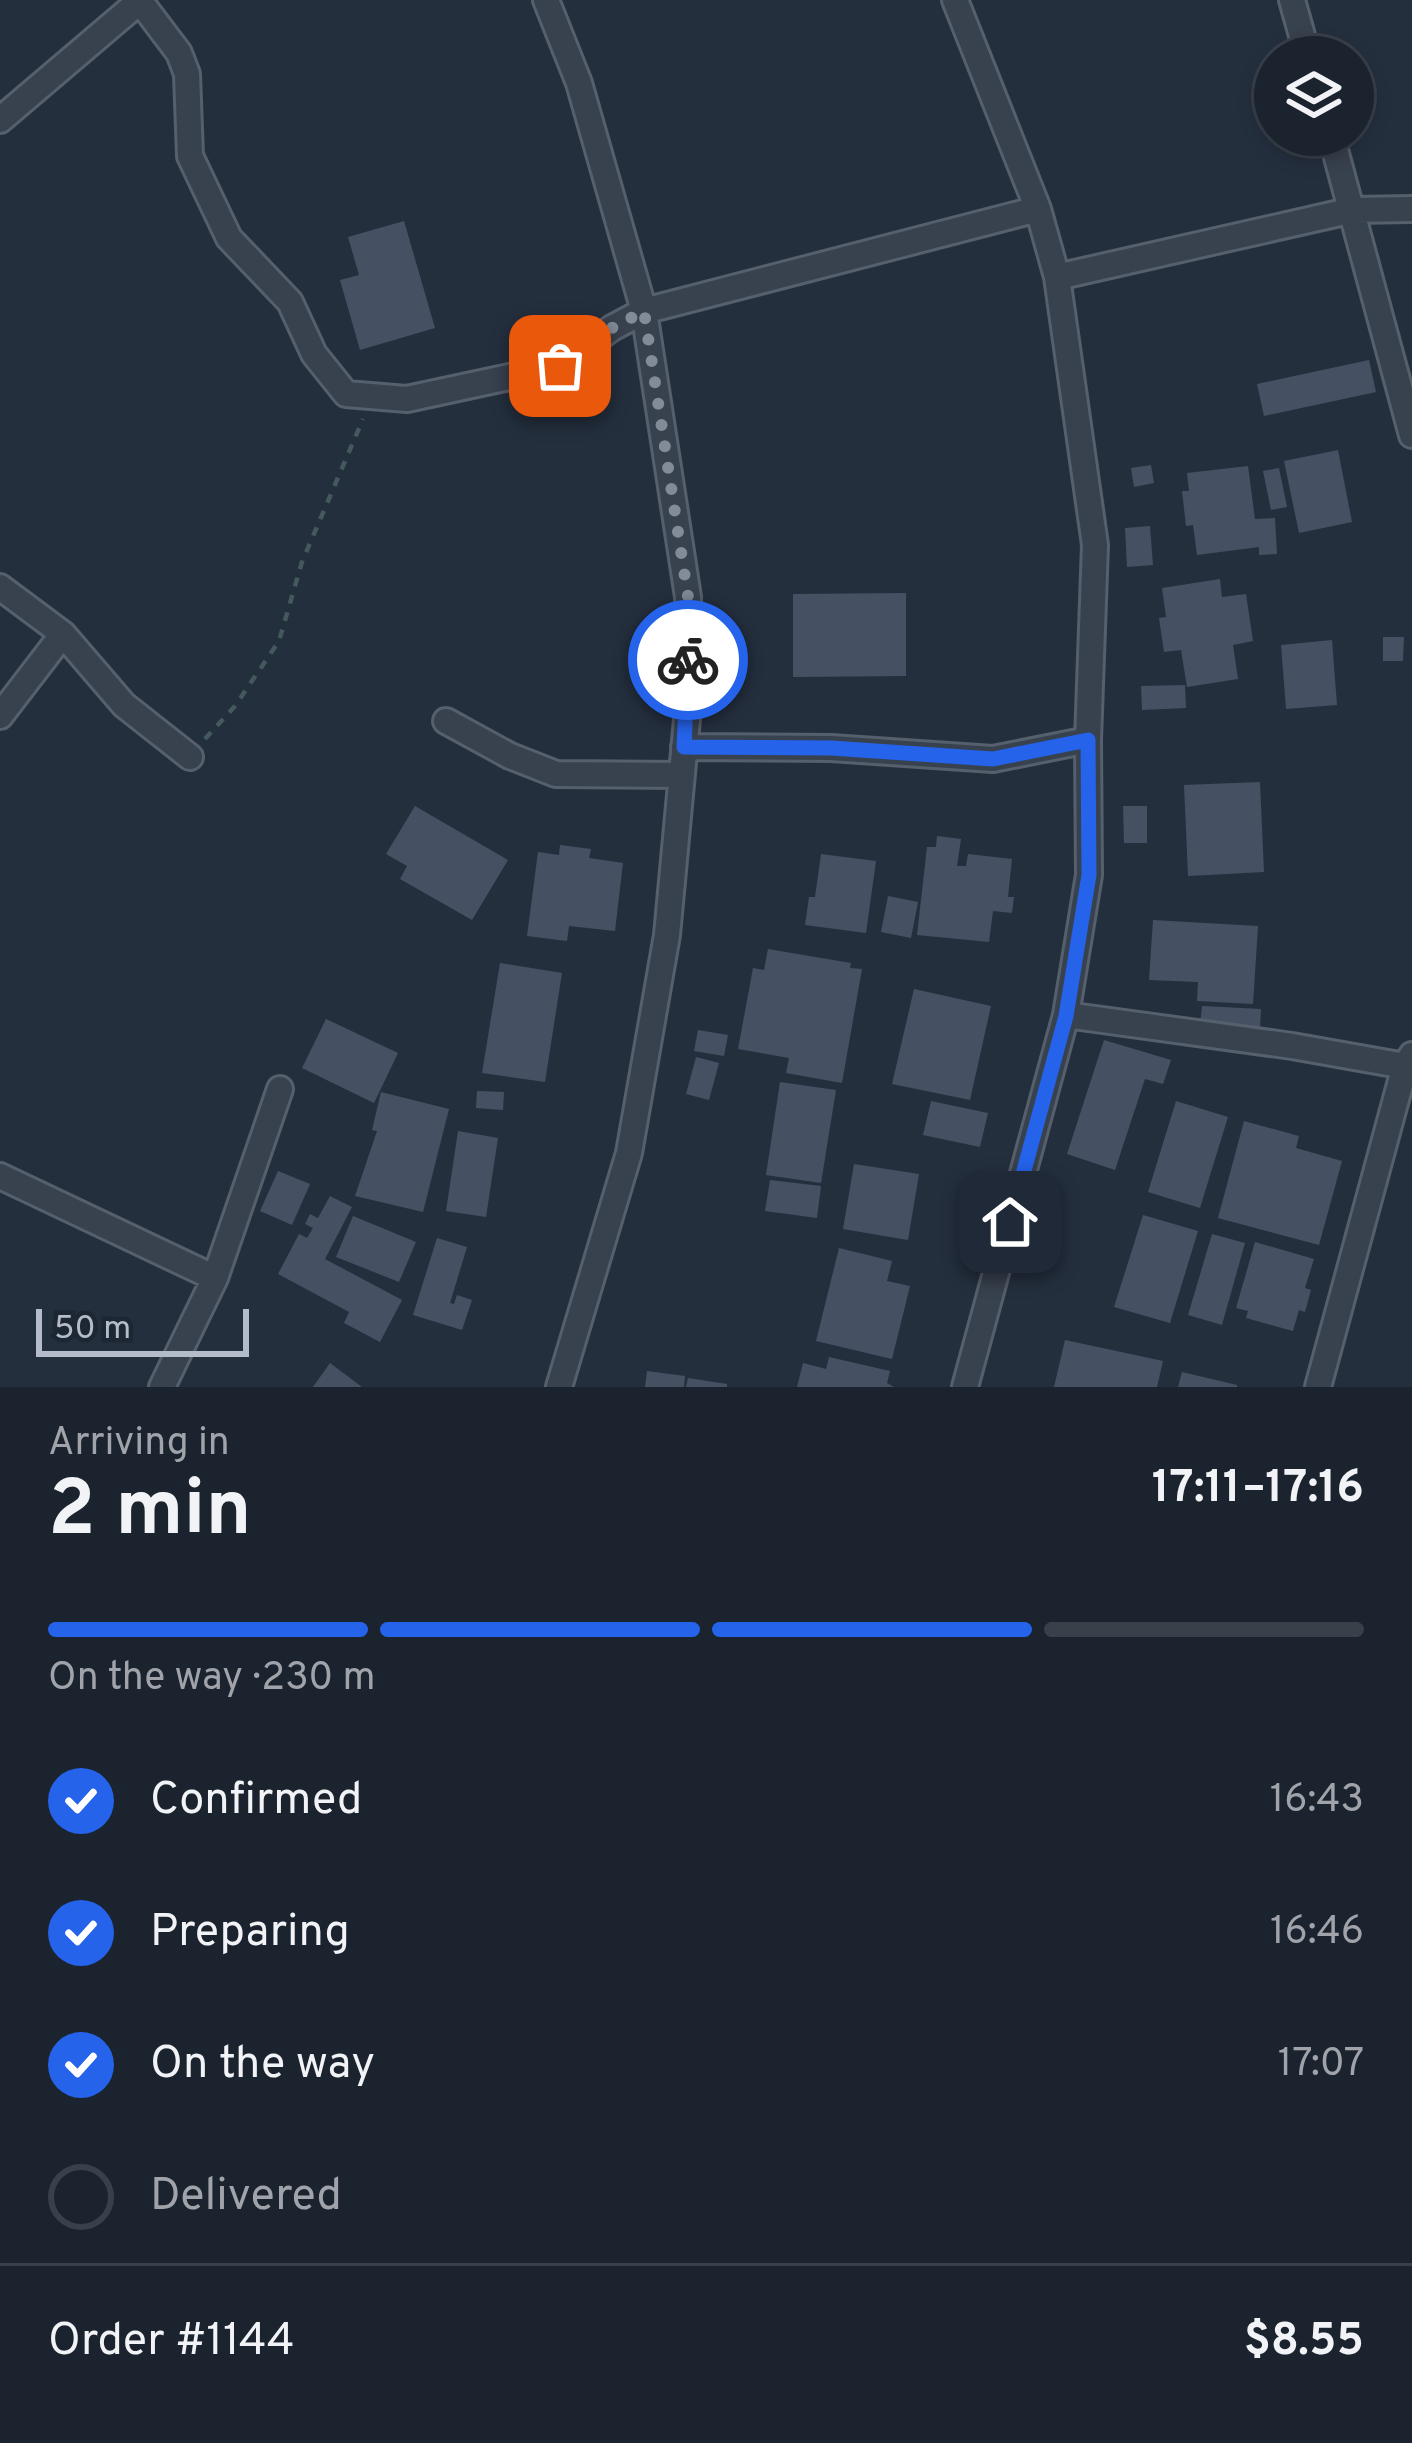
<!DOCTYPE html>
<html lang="en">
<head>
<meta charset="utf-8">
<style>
  :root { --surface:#1b232e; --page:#282f3a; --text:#f1f3f6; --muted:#a0a4aa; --line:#39404a; --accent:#2563eb }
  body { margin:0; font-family:Overpass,sans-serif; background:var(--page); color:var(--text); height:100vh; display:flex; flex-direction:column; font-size:45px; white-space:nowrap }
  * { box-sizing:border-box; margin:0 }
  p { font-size:39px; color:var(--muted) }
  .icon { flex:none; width:66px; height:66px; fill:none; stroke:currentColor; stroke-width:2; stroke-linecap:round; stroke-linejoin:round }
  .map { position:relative; height:1387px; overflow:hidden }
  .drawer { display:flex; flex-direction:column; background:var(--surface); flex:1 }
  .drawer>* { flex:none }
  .buttons { position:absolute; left:1254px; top:36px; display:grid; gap:24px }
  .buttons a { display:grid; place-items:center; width:120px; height:120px; border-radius:50%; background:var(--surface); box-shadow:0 6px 18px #0003,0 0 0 3px var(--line); font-size:60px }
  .scale { position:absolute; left:36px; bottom:30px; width:213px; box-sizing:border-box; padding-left:12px; border:6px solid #b4bcc9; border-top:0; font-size:33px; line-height:42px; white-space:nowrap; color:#b4bcc9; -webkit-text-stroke:9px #1d2633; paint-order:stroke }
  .pin { position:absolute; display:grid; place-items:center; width:102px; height:102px; color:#fff; margin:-51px; border-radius:24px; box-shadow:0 6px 18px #0006 }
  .courier { position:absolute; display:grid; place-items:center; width:120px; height:120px; margin:-60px; border:9px solid #2563eb; border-radius:50%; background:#fff; color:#222; box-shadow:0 3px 15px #0007 }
  .overview em { font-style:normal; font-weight:700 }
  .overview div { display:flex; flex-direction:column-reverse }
  .overview { display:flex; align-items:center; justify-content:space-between; height:204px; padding:0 48px }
  h1 { font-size:78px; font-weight:700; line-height:90px }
  .bar { display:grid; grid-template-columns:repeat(4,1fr); gap:18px 12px; align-content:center; height:144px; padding:0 48px }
  .bar i { height:15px; border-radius:9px; background:var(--line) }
  .bar .on { background:var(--accent) }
  .bar p { grid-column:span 4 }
  .line { display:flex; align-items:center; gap:30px; padding:0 48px; border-top:3px solid var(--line) }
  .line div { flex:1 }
  ol { padding:0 48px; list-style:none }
  li { display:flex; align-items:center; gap:36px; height:132px }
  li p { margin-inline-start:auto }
  li .icon { padding:12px; border-radius:50%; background:var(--accent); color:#fff; stroke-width:4 }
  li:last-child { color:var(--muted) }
  li i { width:66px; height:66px; border:6px solid var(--line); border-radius:50% }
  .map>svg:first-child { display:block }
</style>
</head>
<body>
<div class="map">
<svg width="1412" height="1387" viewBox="0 0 1412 1387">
  <rect width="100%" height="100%" fill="#242f3e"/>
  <path fill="#455162" d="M404 221 435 328 360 350 340 280 359 275 348 237Z
    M1369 360 1376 392 1264 416 1257 384Z
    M1338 450 1352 522 1299 533 1284 461Z
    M1151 465 1154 483 1134 487 1131 468Z
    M1248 466 1255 519 1275 518 1277 554 1259 555V547L1197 555 1193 525 1186 526 1182 491H1189L1187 473Z
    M1279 468 1287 507 1271 510 1263 471Z
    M1150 526 1153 565 1127 567 1125 528Z
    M1220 579 1222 597 1246 594 1253 641 1233 645 1238 679 1187 687 1181 650 1164 652 1159 618 1166 617 1162 588Z
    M906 593V676L793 677V594Z
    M1383 637H1404L1403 661H1383Z
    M1332 640 1337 705 1286 709 1281 645Z
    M1185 685 1186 708 1142 710 1141 686Z
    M1260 782 1264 872 1188 876 1184 785Z
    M415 806 508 860 472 920 400 879 407 866 386 854Z
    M1123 806H1147V843H1124Z
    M937 836 961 839 957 866H966L968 854 1012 859 1008 897H1014L1012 913 993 911 989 942 917 935 927 847H936Z
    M560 845 591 849 589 858 623 863 615 931 569 926 567 941 527 936 538 852 559 855Z
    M821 854 876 861 866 933 805 925 809 897H815Z
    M888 896 918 902 911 938 881 932Z
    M1153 920 1258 926 1253 1004 1197 1001 1198 982 1149 980Z
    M768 949 851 963 850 968 862 969 842 1083 786 1073 789 1058 738 1049 753 968 764 970Z
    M500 963 562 973 545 1082 482 1073Z
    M914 989 991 1006 970 1100 892 1084Z
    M1202 1006 1261 1009 1260 1030 1200 1026Z
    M326 1019 398 1053 374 1103 302 1068Z
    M698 1030 728 1035 724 1056 694 1051Z
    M1104 1040 1171 1060 1163 1084 1145 1079 1115 1170 1067 1154Z
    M696 1057 719 1063 709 1100 686 1094Z
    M780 1082 836 1090 821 1183 766 1175Z
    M477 1091 504 1092 503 1110 476 1108Z
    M381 1092 449 1109 423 1212 355 1196 377 1131 372 1130Z
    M931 1101 988 1113 980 1147 923 1135Z
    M1176 1101 1228 1117 1200 1208 1148 1192Z
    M1244 1121 1299 1136 1296 1148 1342 1161 1319 1245 1218 1218Z
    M458 1131 498 1138 486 1217 446 1211Z
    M854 1164 919 1174 908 1240 843 1229Z
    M278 1171 310 1184 292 1225 260 1211Z
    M770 1180 821 1186 817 1218 765 1211Z
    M330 1196 352 1207 325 1259 402 1300 380 1342 344 1323 349 1312 278 1274 299 1234 307 1238 313 1228 305 1224 310 1214 318 1218Z
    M1143 1215 1198 1231 1170 1323 1114 1307Z
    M353 1216 416 1242 399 1282 336 1257Z
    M1212 1234 1245 1243 1222 1325 1188 1315Z
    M437 1238 467 1247 450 1303 454 1304 457 1295 472 1300 462 1330 413 1315Z
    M1255 1242 1314 1259 1305 1288 1311 1290 1305 1312 1299 1310 1293 1331 1246 1318 1248 1311 1236 1308Z
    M839 1248 892 1261 887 1281 910 1286 892 1359 816 1341Z
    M1065 1340 1163 1361 1157 1387H1054Z
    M829 1357 890 1371 887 1383 894 1387H797L803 1363 826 1369Z
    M330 1363 362 1387H313Z
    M647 1371 685 1376 684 1387H645Z
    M1182 1372 1237 1385V1387H1178Z
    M688 1378 727 1384V1387H686Z"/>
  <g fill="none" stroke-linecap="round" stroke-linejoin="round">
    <g stroke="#565f6c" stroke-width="30">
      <path id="minor" d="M139 0 179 53 187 74 190 156 229 238 290 302 314 354 346 394 407 399 560 366 612 328 644 311 1038 209
        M546 0 579 83 644 311 688 597 689 698 667 935 629 1153 559 1387
        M955 0 1038 209 1057 277 1095 545 1088 740 1089 875 1066 1015 965 1387
        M1292 0 1308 57
        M0 120 141 0
        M1331 135 1412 435
        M1057 277 1353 210 1412 209
        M0 587 63 634 124 705 190 757
        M0 716 63 634
        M446 721 510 756 556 774 681 775
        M684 747 831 748 993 759 1088 740
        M1066 1015 1292 1046 1405 1066
        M0 1176 215 1278
        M162 1387 215 1278 280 1089
        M1318 1387 1405 1066 1412 1055"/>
    </g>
    <path stroke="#44595c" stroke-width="4.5" stroke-dasharray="9 9" stroke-linecap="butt" d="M205 739 235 706 279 641 302 562 363 419"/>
    <use href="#minor" stroke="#38414e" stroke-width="24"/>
  </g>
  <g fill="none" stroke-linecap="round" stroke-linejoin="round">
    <path stroke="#828b98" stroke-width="12" stroke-dasharray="0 21.6" d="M560 366 612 328 644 311 688 597V660"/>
    <path stroke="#2563eb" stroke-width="15" d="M688 660 684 747 831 748 993 759 1088 740 1089 875 1066 1016 1010 1222"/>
  </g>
</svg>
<div class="buttons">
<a><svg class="icon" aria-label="layers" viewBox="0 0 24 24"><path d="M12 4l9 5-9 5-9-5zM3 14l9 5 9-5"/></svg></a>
</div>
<div class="scale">50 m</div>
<div class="pin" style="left:560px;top:366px;background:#ea580c"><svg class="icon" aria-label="bag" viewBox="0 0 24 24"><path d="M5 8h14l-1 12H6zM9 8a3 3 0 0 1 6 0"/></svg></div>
<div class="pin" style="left:1010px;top:1222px;background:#1f2937"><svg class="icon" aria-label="home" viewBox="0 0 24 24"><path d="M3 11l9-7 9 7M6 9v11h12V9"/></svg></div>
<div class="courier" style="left:688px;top:660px"><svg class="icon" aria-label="bike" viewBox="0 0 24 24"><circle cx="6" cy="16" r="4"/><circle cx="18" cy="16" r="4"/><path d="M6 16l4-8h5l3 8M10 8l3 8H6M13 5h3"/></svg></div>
</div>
<section class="drawer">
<div class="overview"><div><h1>2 min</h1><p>Arriving in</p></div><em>17:11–17:16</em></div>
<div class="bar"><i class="on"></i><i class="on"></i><i class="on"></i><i></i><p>On the way · 230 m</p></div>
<ol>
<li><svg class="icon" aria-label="check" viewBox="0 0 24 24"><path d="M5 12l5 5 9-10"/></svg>Confirmed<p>16:43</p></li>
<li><svg class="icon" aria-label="check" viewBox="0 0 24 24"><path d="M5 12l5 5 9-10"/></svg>Preparing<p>16:46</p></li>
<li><svg class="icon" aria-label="check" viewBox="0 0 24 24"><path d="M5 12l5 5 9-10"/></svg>On the way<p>17:07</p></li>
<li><i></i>Delivered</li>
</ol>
<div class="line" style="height:156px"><div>Order #1144</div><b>$8.55</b></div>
</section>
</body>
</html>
